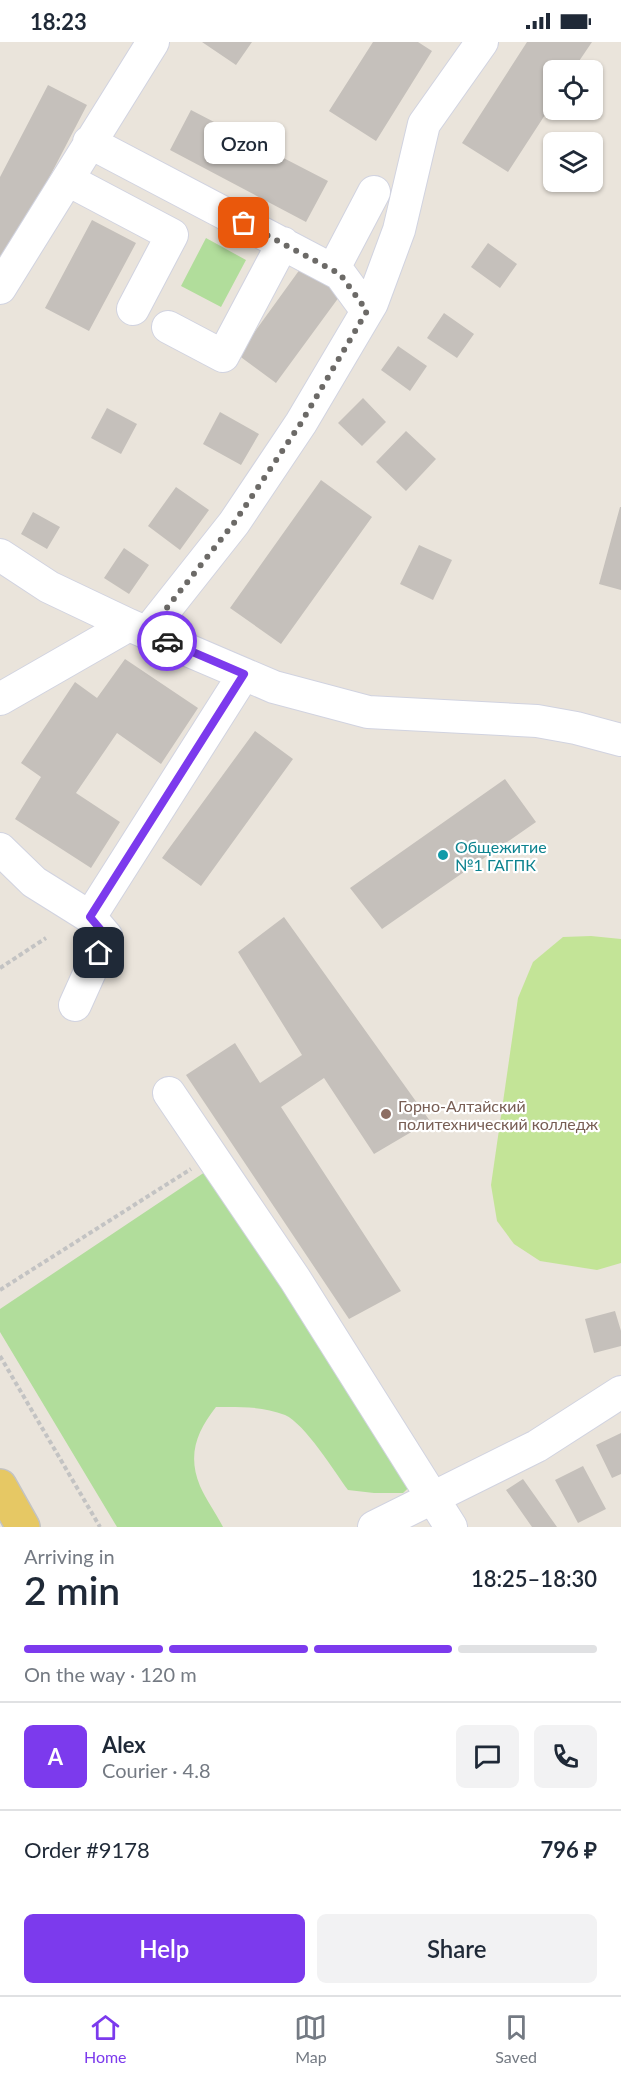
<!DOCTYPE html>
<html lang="en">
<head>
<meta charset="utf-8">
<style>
  :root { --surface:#fff; --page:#f2f2f3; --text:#1f2937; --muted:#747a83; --line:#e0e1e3; --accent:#7c3aed }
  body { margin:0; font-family:Lato,sans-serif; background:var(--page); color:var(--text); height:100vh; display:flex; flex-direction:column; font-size:22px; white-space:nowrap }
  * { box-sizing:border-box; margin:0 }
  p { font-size:20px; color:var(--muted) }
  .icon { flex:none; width:33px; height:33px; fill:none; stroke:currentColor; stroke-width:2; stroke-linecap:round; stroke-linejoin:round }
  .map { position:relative; height:1485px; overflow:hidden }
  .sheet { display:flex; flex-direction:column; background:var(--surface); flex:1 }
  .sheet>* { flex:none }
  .tools { position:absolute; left:543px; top:18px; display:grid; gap:12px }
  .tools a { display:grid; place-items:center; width:60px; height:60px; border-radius:9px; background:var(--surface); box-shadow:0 2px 4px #0004; font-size:30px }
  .pin { position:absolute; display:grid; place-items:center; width:51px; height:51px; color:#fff; margin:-26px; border-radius:12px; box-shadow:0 3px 9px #0006 }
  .courier { position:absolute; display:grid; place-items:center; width:60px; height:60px; margin:-30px; border:4px solid #7c3aed; border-radius:50%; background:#fff; color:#222; box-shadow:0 2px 8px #0007 }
  .bubble { position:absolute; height:42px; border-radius:9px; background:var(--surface); box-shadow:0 2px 4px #0004; font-size:20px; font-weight:600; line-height:42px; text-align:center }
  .head em { font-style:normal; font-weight:600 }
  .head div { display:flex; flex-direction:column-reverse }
  .head { display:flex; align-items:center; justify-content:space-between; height:102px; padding:0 24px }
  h1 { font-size:39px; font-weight:600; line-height:45px }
  .bar { display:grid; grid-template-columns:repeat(4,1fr); gap:9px 6px; align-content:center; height:72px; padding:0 24px }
  .bar i { height:8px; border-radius:4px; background:var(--line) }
  .bar .selected { background:var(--accent) }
  .bar p { grid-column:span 4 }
  .line { display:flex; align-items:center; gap:15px; padding:0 24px; border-top:2px solid var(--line) }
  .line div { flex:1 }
  .round { display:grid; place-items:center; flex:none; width:63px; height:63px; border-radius:9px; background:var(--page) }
  .button { display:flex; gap:12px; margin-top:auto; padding:12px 24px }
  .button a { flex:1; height:69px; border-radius:9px; background:var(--accent); color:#fff; font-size:24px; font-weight:600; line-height:69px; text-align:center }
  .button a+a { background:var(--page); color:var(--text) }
  .status { display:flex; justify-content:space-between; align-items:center; height:42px; padding:0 30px; background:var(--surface); direction:ltr }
  .status svg { height:16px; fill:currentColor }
  .tab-bar { display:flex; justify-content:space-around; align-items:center; height:84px; border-top:2px solid var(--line); background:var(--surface); font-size:16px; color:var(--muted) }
  .tab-bar a { display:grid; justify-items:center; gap:3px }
  .tab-bar .selected { color:var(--accent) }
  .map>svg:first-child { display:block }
</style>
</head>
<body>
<div class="status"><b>18:23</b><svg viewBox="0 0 49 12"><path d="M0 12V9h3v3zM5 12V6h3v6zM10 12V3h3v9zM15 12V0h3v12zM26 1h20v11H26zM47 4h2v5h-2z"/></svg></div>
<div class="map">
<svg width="621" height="1485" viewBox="0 0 621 1485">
  <rect width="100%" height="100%" fill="#eae4db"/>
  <path fill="#b1dd9b" d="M206 196 246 218 221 265 181 244Z
    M205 1130 423 1432 403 1451H374L348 1448C334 1429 305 1382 285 1373 263 1364 239 1365 216 1365 197 1389 187 1413 200 1444 206 1458 216 1471 223 1485H117L0 1290V1267Z"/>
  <path fill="#c3e497" d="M591 894 621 897V1221L597 1228 540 1219 514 1202 497 1179 491 1143 518 956 533 920 563 895Z"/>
  <path fill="#c5c0bb" d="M202 0H252L236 23Z
    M373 0H418L432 9 376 99 329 69Z
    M527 0H592L573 28H554V59L508 130 462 101Z
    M48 43 87 63 0 230V135Z
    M191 68 328 139 306 180 170 108Z
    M92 178 136 201 89 289 45 266Z
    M488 201 517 222 500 246 471 225Z
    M303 223 342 251 276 341 238 313Z
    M444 271 474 292 457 316 427 296Z
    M398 304 427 324 410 349 381 328Z
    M363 356 386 380 362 404 338 381Z
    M107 366 137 382 121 412 91 396Z
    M220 370 259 392 241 423 203 402Z
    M406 389 436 417 406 449 376 420Z
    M321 438 372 475 281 602 230 566Z
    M176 445 209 468 180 508 148 484Z
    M620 465H621V548L599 542Z
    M33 470 60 485 47 507 21 492Z
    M419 503 452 518 433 558 400 542Z
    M124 506 149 523 129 552 104 536Z
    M125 617 198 666 161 722 117 691 76 751 120 780 91 826 15 777 41 735 21 721 75 640 97 656Z
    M255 689 293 717 201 844 162 816Z
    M505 737 536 780 382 887 350 846Z
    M284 875 430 1079 374 1112 324 1036 281 1065 401 1249 349 1277 186 1033 235 1001 260 1041 302 1013 238 910Z
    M615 1269 621 1289V1304L594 1311 585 1277Z
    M621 1391V1432L612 1436 596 1403Z
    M583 1424 606 1467 578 1481 555 1438Z
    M523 1437 557 1485H532L506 1448Z"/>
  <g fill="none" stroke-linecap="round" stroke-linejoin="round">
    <g stroke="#d1d3e0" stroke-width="34">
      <path id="minor" d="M89 100 340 232 367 269
        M68 138 172 193 133 267
        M333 228 374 150
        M0 246 153 0
        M168 285 223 314 283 201
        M0 513 49 545 129 583 274 645 368 670 537 679 576 686 621 698
        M147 591 234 481 301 381 372 261 399 188 424 82 482 0
        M0 657 129 583
        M0 807 34 840 90 875 244 632
        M75 963 106 894 90 875
        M169 1051 295 1237 451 1485
        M374 1485 537 1404 621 1350"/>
    </g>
    <g stroke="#c3c3c3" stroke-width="36">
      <path id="major" d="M0 1444 23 1485"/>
    </g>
    <path stroke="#c3c3c3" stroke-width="4" stroke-dasharray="4.5 3" stroke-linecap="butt" d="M0 926 46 896
      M0 1248 191 1127
      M0 1314 100 1485"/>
    <use href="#minor" stroke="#fff" stroke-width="32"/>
    <use href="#major" stroke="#e6c864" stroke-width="33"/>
  </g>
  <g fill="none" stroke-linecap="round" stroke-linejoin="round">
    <path stroke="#6c6a67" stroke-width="6" stroke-dasharray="0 10.8" d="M167 599 147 591 234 481 301 381 367 269 340 232 244 181"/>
    <path stroke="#7c3aed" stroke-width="8" d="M99 911 106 894 90 875 244 632 167 599"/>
  </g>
  <circle fill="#0f9aa8" stroke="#fff" stroke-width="2" cx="443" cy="813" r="6"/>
  <circle fill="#8d6e63" stroke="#fff" stroke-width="2" cx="386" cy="1072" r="6"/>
  <g text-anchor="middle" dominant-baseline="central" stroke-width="4.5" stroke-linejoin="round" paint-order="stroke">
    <g font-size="16" fill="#0d838f" stroke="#fff" text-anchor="start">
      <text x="455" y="804">Общежитие<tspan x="455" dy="18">№1 ГАГПК</tspan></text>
    </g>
    <g font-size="16" fill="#785e54" stroke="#fff" text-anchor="start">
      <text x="398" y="1063">Горно-Алтайский<tspan x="398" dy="18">политехнический колледж</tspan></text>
    </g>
  </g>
</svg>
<div class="tools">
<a><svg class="icon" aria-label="locate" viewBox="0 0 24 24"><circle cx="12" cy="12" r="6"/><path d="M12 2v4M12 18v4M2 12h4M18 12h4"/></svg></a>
<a><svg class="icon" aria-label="layers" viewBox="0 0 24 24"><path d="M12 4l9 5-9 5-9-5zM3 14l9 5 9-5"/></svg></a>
</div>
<div class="pin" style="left:244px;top:181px;background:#ea580c"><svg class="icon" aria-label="bag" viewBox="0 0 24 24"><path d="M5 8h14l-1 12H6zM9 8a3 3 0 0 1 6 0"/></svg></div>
<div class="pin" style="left:99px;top:911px;background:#1f2937"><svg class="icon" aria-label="home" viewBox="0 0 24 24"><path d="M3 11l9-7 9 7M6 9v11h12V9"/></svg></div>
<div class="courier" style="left:167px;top:599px"><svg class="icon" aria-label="car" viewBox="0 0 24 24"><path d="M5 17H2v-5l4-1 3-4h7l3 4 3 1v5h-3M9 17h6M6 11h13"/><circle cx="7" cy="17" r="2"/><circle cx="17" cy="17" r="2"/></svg></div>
<div class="bubble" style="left:204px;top:80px;width:81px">Ozon</div>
</div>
<section class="sheet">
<div class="head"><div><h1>2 min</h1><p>Arriving in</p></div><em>18:25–18:30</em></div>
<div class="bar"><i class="selected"></i><i class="selected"></i><i class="selected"></i><i></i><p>On the way · 120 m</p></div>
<div class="line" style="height:108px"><b class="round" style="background:var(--accent);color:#fff">A</b><div><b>Alex</b><p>Courier · 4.8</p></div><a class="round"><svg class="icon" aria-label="chat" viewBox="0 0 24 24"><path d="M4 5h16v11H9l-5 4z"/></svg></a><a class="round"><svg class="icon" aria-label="phone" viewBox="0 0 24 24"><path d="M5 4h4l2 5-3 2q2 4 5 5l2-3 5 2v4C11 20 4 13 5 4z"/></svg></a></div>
<div class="line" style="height:78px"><div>Order #9178</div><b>796 ₽</b></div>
<div class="button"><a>Help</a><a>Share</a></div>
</section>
<nav class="tab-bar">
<a class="selected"><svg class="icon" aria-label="home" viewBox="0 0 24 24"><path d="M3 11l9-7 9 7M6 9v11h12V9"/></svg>Home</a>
<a><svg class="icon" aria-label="map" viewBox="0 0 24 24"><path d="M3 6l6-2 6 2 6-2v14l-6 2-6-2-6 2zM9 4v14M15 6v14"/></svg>Map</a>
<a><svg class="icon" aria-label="saved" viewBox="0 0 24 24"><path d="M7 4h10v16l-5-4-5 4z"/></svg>Saved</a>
</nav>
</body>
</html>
